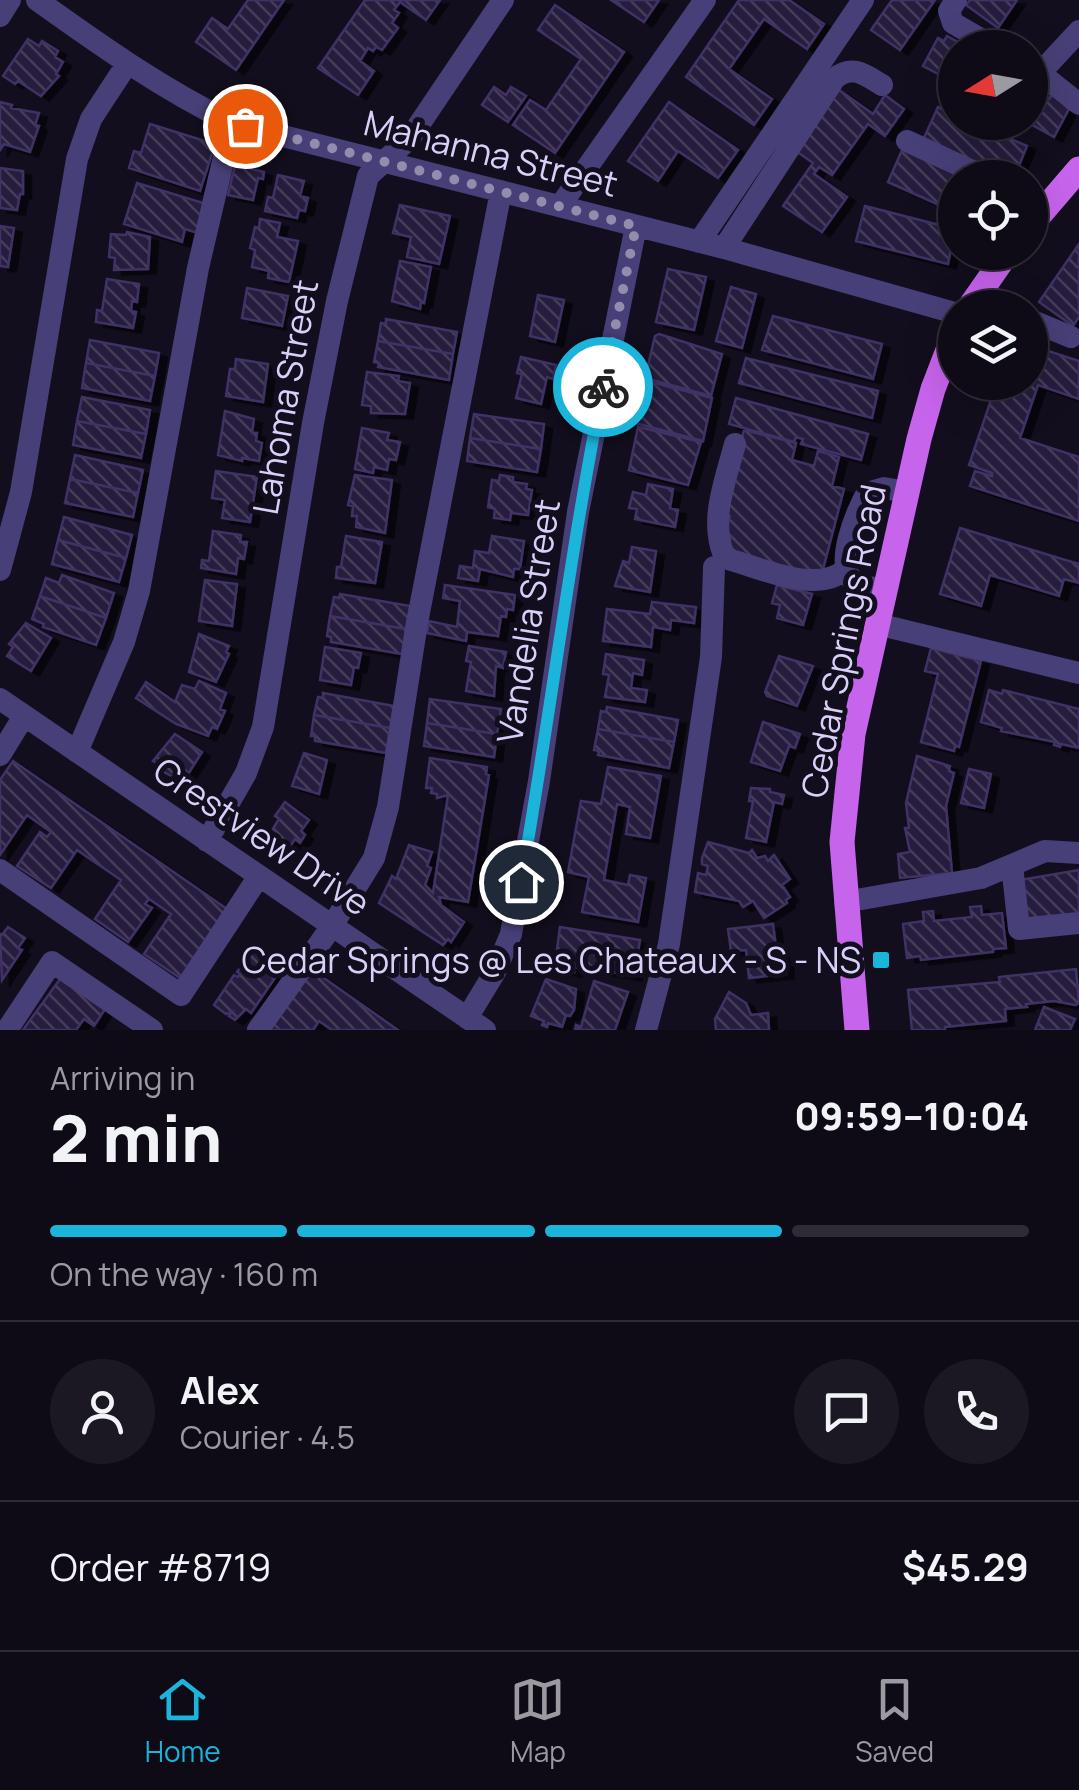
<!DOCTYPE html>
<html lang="en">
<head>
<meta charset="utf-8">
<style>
  :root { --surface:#0e0a16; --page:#1c1823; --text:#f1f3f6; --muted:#9b9aa1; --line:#2e2b35; --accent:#1bb4db }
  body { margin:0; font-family:Manrope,sans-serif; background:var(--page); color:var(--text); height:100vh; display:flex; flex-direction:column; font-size:38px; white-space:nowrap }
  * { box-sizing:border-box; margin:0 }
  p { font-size:32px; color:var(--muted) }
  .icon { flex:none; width:55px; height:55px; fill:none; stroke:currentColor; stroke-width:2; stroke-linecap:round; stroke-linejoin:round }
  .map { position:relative; height:1030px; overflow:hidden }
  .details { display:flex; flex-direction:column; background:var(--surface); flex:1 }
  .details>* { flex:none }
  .needle { width:65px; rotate:259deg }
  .tools { position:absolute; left:938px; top:30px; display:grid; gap:20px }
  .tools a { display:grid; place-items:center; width:110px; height:110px; border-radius:50%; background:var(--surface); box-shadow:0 10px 40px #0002,0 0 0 2px var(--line); font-size:50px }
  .pin { position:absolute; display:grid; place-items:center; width:85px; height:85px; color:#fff; margin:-42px; border:5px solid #fff; border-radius:50%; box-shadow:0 2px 10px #0007 }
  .courier { position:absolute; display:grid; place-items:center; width:100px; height:100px; margin:-50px; border:8px solid #1bb4db; border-radius:50%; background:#fff; color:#222; box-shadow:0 2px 12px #0007 }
  .summary em { font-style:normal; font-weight:800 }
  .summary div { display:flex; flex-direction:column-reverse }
  .summary { display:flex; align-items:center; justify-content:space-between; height:170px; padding:0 50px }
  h1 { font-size:65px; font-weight:800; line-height:75px }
  .bar { display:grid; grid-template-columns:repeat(4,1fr); gap:15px 10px; align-content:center; height:120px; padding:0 50px }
  .bar i { height:12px; border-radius:8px; background:var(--line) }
  .bar .active { background:var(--accent) }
  .bar p { grid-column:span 4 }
  .line { display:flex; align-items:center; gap:25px; padding:0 50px; border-top:2px solid var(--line) }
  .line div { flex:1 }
  .round { display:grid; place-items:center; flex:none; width:105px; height:105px; border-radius:52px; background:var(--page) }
  .dock { display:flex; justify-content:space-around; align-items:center; height:140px; border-top:2px solid var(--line); background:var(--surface); font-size:28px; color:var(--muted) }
  .dock a { display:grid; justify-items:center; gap:5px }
  .dock .active { color:var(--accent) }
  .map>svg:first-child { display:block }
</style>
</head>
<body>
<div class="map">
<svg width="1079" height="1030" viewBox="0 0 1079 1030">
  <defs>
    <pattern id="building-back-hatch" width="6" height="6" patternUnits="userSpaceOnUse" patternTransform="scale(2.5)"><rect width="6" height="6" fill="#261d3c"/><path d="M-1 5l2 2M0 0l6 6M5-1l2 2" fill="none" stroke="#453d59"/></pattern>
    <filter id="shadow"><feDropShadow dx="8" dy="4.5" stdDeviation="0" flood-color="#0009"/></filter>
  </defs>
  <rect width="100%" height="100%" fill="#120e1d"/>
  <path fill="url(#building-back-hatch)" stroke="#413165" stroke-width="2.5" filter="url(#shadow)" d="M248 0H284L236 70 196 42 212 18 228 29Z
    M365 0H440L426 20 400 2 394 10 399 13 392 23 398 28 382 50 376 47 373 51 368 48 360 61 374 71 358 95 318 68Z
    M611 0H659L644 22Z
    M739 0H789L824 24 807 49 764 19 729 69 772 99 754 125 686 77Z
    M892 0H935L900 50 871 30Z
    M970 0H1017L998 28 966 5Z
    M555 5 624 52 555 153 513 125 530 100 546 110 581 59 538 30Z
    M947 36 965 46 955 48V83L923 66 938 38 944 41Z
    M28 39 39 46 42 41 58 51 55 57 63 62 56 74 59 76 41 96 18 81 15 84 3 76Z
    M1031 84 1049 93 1046 98 1049 99 1052 95 1071 105 1054 137 1027 122H1030Z
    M494 87 506 95 511 87 526 96 508 122 482 105Z
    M839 90 873 114 885 95 904 109 885 136 868 124 832 175 819 167 814 174 847 197 822 232 783 206 813 163 796 151Z
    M0 102 12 105 11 108 39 113 35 125 39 126 30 152 4 144 0 150Z
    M669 102 738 150 718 178 678 151 658 181 628 161Z
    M938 107 955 115V122H972L1027 146 1014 178 923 140Z
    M150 124 215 144 200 191 129 168 134 151 141 153Z
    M903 148 969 178H955V212L888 182Z
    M235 165 264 172 263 179 258 178 253 200 228 195Z
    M0 168 23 171V194H20L17 210 0 208Z
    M278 175 304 181 300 196 308 198 305 211 299 210 297 218 265 211 268 197 273 198Z
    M137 183 210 205 201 234 185 229 182 242 124 224Z
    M400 205 450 216 439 264 407 257 411 237 393 233Z
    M865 206 955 229 948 264 856 241Z
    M260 219 280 223 277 237 298 241 289 282 268 278 269 271 252 267 255 250 250 248 255 227 259 228Z
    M0 226 14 228 8 267 0 266Z
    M127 232 150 237 148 269 114 270 115 258 109 257 111 234 126 235Z
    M1079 244V317L1073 326 1039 302Z
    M400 261 431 267 424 303 421 302 420 309 392 301Z
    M668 269 706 277 694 330 656 322Z
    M107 279 139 284 137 302 132 301 131 311 136 312 133 328 96 322 97 310 102 311Z
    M731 287 756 294 742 348 716 341Z
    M247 288 288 296 282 326 242 318Z
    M538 295 564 300 555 342 530 336Z
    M773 316 882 344 873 379 762 350Z
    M386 319 457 332 453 354 378 341 381 323 386 324Z
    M659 334 722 354 711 396 645 378 655 336Z
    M90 340 159 353 155 376 86 363Z
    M378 341 453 354 449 380 378 367 379 363 374 362Z
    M1030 345 1079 361V399L1038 385 1020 438 1079 457V521L970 486 975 471 992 476V473L969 465 997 382H1030Z
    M521 357 556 365 553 379 547 377 541 404 516 398 522 374 517 373Z
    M746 358 878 391 872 418 739 383Z
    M236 359 268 364 263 402 226 396 230 369H235Z
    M86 363 155 376 150 401 82 388Z
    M367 372 399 376 398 381 410 383 405 414 371 413V406L362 405Z
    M647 381 712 398 703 441 635 423Z
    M82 397 150 410 146 434 77 421Z
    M736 398 868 434 861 460 801 444 803 439 796 437 794 442 729 424Z
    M225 411 254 419 252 433H257L256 441 262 443 259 461 242 458V461L218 455Z
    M474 414 544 424 541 449 470 438Z
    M77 421 146 434 141 458 73 445Z
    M638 427 701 442 688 485 629 470Z
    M362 428 389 433 387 440 400 442 396 460 389 459 387 470 374 467 373 473 355 469Z
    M744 430 796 443 792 460 814 466 818 451 839 457 832 486 844 489 821 577 727 552 731 536 725 535 730 516 725 515 727 498Z
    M470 438 541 449 537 472 467 461Z
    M75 455 143 470 138 493 70 479Z
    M216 471 257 477 250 522 222 518 225 500 212 498Z
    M355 475 392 480 385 533 356 527 357 516H352L353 506 348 505Z
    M500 475 513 477V482L527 484 526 489 532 490 528 515 511 513 510 520 494 518 495 509 488 507 492 480 499 481Z
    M70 479 138 493 133 517 65 503Z
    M648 484 673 489 670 508 678 510 675 527 635 519 637 509 629 508 633 492 646 495Z
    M64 517 132 535 126 558 58 540Z
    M960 528 1079 564V583L1064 579 1059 596 990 575 981 606 940 594Z
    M213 531 241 535 240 542H247L244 559 238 558 236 574 201 568 202 560 209 561Z
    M346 536 382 542 375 583 336 578 337 567H341Z
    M492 536 524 541 520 569H514L513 577 480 569 478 581 458 578 460 566 473 568 475 551 489 553Z
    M58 540 126 558 119 582 52 564Z
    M632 547 656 551 650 592 615 586 623 561 629 563Z
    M62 575 114 593 106 618 40 596 46 578 59 583Z
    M205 580 237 584 232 626 199 621Z
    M445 585 515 595 513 610 507 609 506 617 501 616 498 636 467 632 466 641 427 633 429 621 457 627 460 601 443 598Z
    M777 585 812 594 803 625 777 618 780 605 772 603Z
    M340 594 410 606 406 629 330 616 334 597 339 598Z
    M40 596 106 618 96 645 43 627 44 624 32 619Z
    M652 602 696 607 694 623 671 620 670 630 653 627 651 647 603 641 607 609 650 614Z
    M330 616 406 629 402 654 331 642V637L327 636Z
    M26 623 51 638 31 671 7 656 13 647 9 644Z
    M199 634 229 646 226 652 229 654 216 682 189 672Z
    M469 646 506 652 503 668 496 666 494 696 466 691 471 662 466 661Z
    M325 647 361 653 358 668 354 667 351 685 320 680Z
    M931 648 981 661 959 747 955 746 954 751 921 742 938 674 925 671Z
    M606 654 644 660 642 675 633 673 631 688 647 690 645 702 605 697 609 675 603 674Z
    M779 656 813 666 797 706 767 696 765 692Z
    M199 681 226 693 220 709 225 711 217 729 212 727 208 736 176 724 136 698 146 682 175 702 182 685 195 689Z
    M989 690 1002 694 1003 690 1079 709V748L1061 744 1060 747 1054 745 1055 742 1001 731 1002 728 981 722Z
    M323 693 394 706 390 728 314 715 318 697 323 698Z
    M430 699 501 709 497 734 427 723Z
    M607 707 678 720 674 742 598 729 601 711 606 712Z
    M314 715 390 728 386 753 315 741V736H311Z
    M763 722 800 734 795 748 789 746 780 771 751 762Z
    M427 723 497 734 494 757 424 746Z
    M598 729 674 742 669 768 598 755 599 751 594 750Z
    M175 734 202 752 183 782 162 771 164 768 153 761Z
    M304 753 327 760 319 794 292 786Z
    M917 756 950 766 949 771 954 773 946 806 952 873 900 878 898 854 910 852 905 828H909L906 803Z
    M430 758 487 767 486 774 489 775 468 902 439 897 441 905 464 922 451 942 448 939 443 945 379 903 392 876 396 879 409 845 432 852 427 866 431 868 425 885 433 893 448 795 437 798V794L431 793 432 788H426Z
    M13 761 227 909 180 978 144 954 171 914 149 899 145 904 152 908 128 942 95 919 121 880 77 850 51 888 17 866 40 832 47 837 51 832 27 815 0 855V780Z
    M608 767 661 776 650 838 626 834 630 807 617 804 604 880 628 885 630 875 646 878 638 922 582 912 589 877 568 872 581 801 601 804Z
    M969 769 991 774 984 808 961 803Z
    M751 788 770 789V792L784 795 782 804 774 802 766 842 746 838 753 801H749Z
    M285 802 309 820 301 831 305 835 300 843 295 839 287 851 268 837 279 819 275 816Z
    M708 842 749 853 752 850 757 858 765 856 768 861 774 855 790 879 782 885 790 897 786 900 787 903 764 918 753 901 743 907 739 901 695 892 698 873 706 875 708 866 702 864V858Z
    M1079 870V915L1024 920 1020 880Z
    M981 906 982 915 1002 913 1006 948 993 949V952L921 960 920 956 907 958 903 924 924 921 923 912 933 911 934 921 972 917 970 907Z
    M773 924 776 948H780L781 958H785L786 974 749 978 746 950 731 951 728 929Z
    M8 927 25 938 18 948 22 950 2 980 0 934 2 935Z
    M560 927 640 940 634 976 581 967 574 968V972L562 970V966L555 964Z
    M254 949 277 965 272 972 277 975 251 1013 246 1009 235 1020 229 1016 232 1012 226 1014 214 1005 234 975 238 977 240 974 237 972Z
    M308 967 398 1030H332L319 1021 313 1030H265Z
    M1076 969 1079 1003 1075 1005 1054 1001 1026 1004 1027 1007 1005 1009 1006 1021 945 1027V1030H912L908 990 1000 982 999 977Z
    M63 975 107 1006 94 1026 84 1019 76 1030H23Z
    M546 979 576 989 574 1010 570 1016 566 1015 562 1027 548 1023 547 1027 542 1025 544 1021 531 1016Z
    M594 981 628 992 615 1030H575L576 1025 581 1027Z
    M729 992 746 1003 751 1015 768 1013 769 1030H716L715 1019Z
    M1044 1007 1075 1019 1070 1030H1035Z"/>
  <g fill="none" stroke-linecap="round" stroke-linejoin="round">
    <path stroke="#473f77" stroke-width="22" d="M37 0C100 45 162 89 232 123L724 248 955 313
      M956 0 949 11 953 23 996 48
      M0 16 10 0
      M1030 67 1040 73 1079 31
      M1040 73 1079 104
      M907 141 987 178
      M560 206 705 0
      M699 242 863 0
      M724 248 835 78C853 64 865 75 882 85
      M981 289 1007 308
      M1030 320 1071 337
      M735 444C726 479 709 520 724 555L731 560C764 569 815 594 845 570
      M0 570 21 492 77 159 91 119 127 64
      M885 590C876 588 861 587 854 581 833 566 857 511 867 493L884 488 906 492
      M877 624 1079 673
      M0 699 485 1030
      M77 752 124 642 139 591 198 268 232 123
      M0 755 24 716
      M207 841 246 773 263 727 313 423 337 301 368 176 410 138 503 0
      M1012 865 1019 929 1079 923
      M0 870 181 995 259 876
      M845 902 981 878 1045 851 1079 853
      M467 1018 495 972 511 934 539 781 578 512 636 226
      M7 1030 52 962 152 1030
      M258 1030 332 926 374 858 388 807 417 623 501 191
      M646 1030 669 944 711 657 714 567"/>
    <path stroke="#c764ec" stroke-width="25" d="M1030 226 1079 169
      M969 308 1008 252
      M857 1030 842 842 853 734 919 439 933 389 955 332"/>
  </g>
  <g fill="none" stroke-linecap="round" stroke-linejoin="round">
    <path stroke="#938cac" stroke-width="10" stroke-dasharray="0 18" d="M245 126 636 226 603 387"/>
    <path stroke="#1bb4db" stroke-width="12" d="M521 882C550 717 570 551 603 387"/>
  </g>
  <rect fill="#1bb4db" stroke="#120e1d" stroke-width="4" x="871" y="950" width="20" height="20" rx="5"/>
  <g text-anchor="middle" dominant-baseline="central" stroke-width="10" stroke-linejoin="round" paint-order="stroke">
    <g font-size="35" fill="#d9d0f9" stroke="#120e1d">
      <text transform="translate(491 153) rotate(14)">Mahanna Street</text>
      <text transform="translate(285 397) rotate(-80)">Lahoma Street</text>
      <text transform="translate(528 621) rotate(-81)">Vandelia Street</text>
      <text transform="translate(843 641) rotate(-79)">Cedar Springs Road</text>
      <text transform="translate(262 836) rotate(34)">Crestview Drive</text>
    </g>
    <g font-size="35" fill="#d9d0f9" stroke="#120e1d" text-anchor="end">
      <text x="861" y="960">Cedar Springs @ Les Chateaux - S - NS</text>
    </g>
  </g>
</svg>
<div class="tools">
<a><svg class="needle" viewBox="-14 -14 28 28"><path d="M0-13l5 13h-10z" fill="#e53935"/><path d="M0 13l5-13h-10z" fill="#9b9aa1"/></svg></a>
<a><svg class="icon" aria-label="locate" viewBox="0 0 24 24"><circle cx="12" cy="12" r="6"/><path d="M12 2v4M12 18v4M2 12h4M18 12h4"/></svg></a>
<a><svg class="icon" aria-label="layers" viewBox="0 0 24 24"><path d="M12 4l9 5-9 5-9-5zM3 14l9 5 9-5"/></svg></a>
</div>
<div class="pin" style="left:245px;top:126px;background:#ea580c"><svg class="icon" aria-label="bag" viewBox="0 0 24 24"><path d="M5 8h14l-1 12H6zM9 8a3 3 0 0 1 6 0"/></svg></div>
<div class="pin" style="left:521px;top:882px;background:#1f2937"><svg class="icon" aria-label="home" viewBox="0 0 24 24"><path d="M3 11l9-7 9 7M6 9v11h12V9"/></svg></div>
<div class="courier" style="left:603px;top:387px"><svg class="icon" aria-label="bike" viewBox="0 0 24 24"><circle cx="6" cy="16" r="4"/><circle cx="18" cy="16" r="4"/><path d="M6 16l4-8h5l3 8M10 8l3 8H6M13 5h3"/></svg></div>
</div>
<section class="details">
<div class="summary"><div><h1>2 min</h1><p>Arriving in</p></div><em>09:59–10:04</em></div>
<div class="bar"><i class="active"></i><i class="active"></i><i class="active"></i><i></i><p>On the way · 160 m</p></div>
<div class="line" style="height:180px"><a class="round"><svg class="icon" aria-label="person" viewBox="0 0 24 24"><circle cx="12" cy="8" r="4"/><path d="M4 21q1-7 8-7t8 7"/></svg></a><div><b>Alex</b><p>Courier · 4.5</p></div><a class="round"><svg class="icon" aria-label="chat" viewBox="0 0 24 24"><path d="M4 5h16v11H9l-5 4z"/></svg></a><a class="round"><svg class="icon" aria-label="phone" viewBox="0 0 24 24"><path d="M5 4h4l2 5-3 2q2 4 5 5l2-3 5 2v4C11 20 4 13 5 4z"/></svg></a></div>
<div class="line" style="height:130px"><div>Order #8719</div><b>$45.29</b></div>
</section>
<nav class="dock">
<a class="active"><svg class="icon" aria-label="home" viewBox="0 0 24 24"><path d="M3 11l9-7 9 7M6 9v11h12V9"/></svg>Home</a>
<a><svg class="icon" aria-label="map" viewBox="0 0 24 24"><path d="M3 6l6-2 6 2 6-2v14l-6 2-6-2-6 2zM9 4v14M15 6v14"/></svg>Map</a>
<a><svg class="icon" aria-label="saved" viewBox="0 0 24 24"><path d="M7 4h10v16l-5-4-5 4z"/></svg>Saved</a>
</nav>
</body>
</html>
